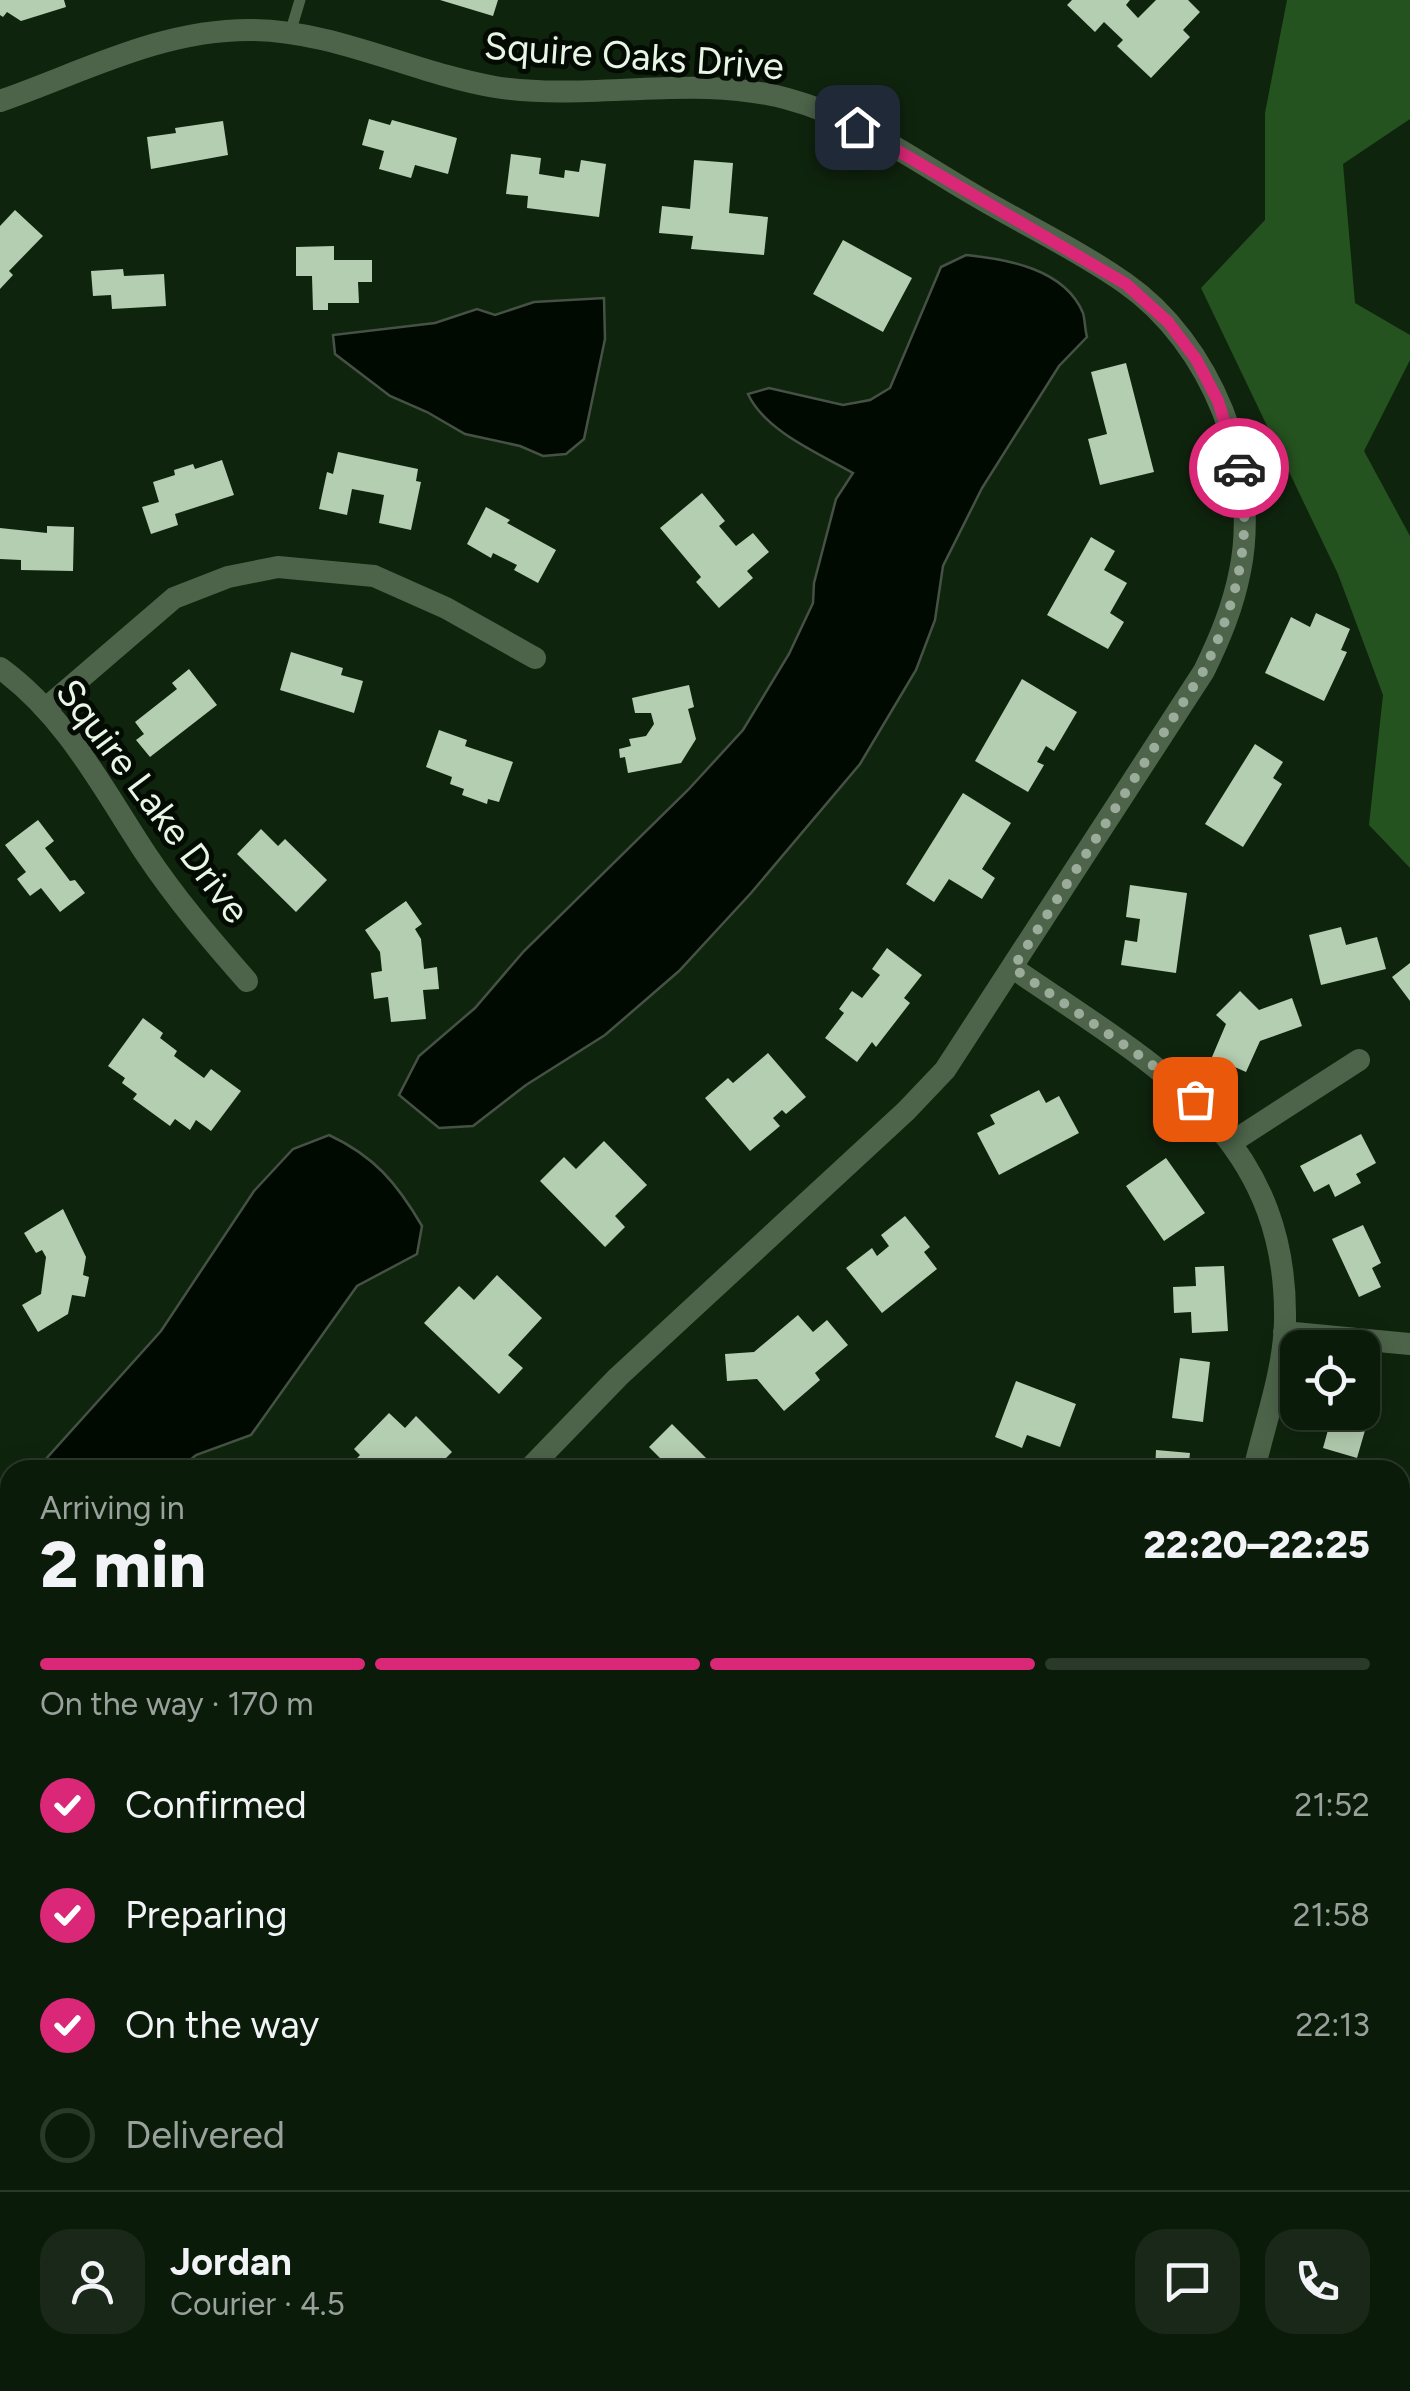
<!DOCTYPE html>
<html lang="en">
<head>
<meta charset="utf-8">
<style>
  :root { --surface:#0b1b0a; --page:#192818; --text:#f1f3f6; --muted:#9aa19c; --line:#2b392b; --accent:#db2777 }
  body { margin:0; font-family:Figtree,sans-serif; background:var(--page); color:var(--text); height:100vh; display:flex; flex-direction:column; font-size:38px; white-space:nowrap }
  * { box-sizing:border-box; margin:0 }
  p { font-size:32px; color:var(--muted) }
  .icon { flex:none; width:55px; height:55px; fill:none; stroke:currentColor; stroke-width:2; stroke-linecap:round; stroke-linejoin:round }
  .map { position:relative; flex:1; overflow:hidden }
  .drawer { position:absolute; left:0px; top:1460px; width:1410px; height:932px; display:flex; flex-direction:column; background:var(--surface); border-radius:30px 30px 0 0; box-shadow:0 5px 25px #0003,0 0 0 2px var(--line) }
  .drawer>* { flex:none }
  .controls { position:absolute; left:1280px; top:1330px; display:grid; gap:20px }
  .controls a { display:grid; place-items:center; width:100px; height:100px; border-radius:20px; background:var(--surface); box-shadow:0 5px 25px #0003,0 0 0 2px var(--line); font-size:50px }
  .pin { position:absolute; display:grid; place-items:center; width:85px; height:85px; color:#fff; margin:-42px; border-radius:20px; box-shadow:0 5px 15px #0006 }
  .courier { position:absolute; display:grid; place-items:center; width:100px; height:100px; margin:-50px; border:8px solid #db2777; border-radius:50%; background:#fff; color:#222; box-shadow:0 2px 12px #0007 }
  .headline em { font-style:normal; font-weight:800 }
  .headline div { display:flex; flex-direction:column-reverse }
  .headline { display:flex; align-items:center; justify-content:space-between; height:170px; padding:0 40px }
  h1 { font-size:65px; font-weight:800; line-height:75px }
  .bar { display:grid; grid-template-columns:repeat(4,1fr); gap:15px 10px; align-content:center; height:120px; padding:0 40px }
  .bar i { height:12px; border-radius:8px; background:var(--line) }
  .bar .selected { background:var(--accent) }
  .bar p { grid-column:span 4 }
  .line { display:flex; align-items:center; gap:25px; padding:0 40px; border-top:2px solid var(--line) }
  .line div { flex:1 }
  .round { display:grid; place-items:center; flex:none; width:105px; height:105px; border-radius:30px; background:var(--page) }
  ol { padding:0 40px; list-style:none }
  li { display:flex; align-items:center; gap:30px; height:110px }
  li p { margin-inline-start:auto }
  li .icon { padding:10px; border-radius:50%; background:var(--accent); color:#fff; stroke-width:4 }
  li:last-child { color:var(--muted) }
  li i { width:55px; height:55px; border:5px solid var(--line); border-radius:50% }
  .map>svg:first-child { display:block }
</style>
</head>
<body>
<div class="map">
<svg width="1410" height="2391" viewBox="0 0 1410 2391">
  <rect width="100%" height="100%" fill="#0f240d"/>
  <path fill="#24531f" d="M1287 0H1410V119L1343 164 1355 303 1410 335V360L1364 451 1410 536V868L1369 825 1383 695 1338 574 1201 288 1265 220V113Z"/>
  <path fill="#000a00" stroke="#465145" stroke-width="2.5" d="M966 255C1007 259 1065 269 1083 313 1085 320 1085 330 1087 337L1059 366 982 488 943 566 935 620 916 670 860 764 751 893 679 971 605 1035 526 1085 473 1126 439 1128 399 1095 419 1056 475 1008 524 951 688 790 743 730 789 654 813 603 814 583 836 499 853 473C818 453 765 431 748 394L769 388 843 405 870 400 890 388 941 267Z
    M604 298 605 339 584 439 566 454 543 456 520 446 465 434 427 412 390 396 335 354 333 335 435 323 477 309 495 315 534 302Z
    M329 1135C374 1156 397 1183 422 1226L417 1254 357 1286 251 1435 196 1455 178 1470H36L161 1331 254 1191 293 1149Z
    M10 1499V1663L0 1677V1510Z
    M1400 1860H1410V2154L1400 2159Z
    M300 2382 304 2391H134L124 2383Z"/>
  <path fill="#b4ceb1" d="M0 0H64L66 7 21 21 7 12 3 17 0 15Z
    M440 0H498L493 16Z
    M1072 0H1130L1126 5 1138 18 1156 0H1188L1200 12 1183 30 1190 37 1151 78 1117 46 1123 40 1104 22 1095 32 1067 5Z
    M369 119 390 125 392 120 457 138 448 174 415 165 411 178 379 169 384 151 362 145Z
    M223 121 228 155 151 169 147 137 176 133 175 128Z
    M511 154 541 158 539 174 564 178 565 170 579 172 581 160 606 164 599 217 527 208 528 196 506 194Z
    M694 160 733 163 729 213 768 217 764 255 691 249 693 236 659 233 662 206 690 209Z
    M15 210 43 236 9 271 13 275 0 289V226Z
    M843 240 912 278 883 332 813 294Z
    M334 246V260H372V282H358L359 303H328V310H313L312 276H296V247Z
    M123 269 124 276 164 274 166 306 112 309 111 295 93 296 91 271Z
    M1126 363 1154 472 1100 485 1088 439 1107 434 1091 372Z
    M338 452 418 469 416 481 421 482 411 530 379 523 384 495 352 489 347 515 319 509 327 472 333 474Z
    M222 460 234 495 175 514 178 525 151 534 142 507 159 502 153 482 175 475 174 470 193 464 195 469Z
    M702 493 725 521 719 526 736 546 753 533 769 552 747 571 753 578 719 608 696 582 701 577 660 528Z
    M486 507 510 520 507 523 556 550 538 583 514 570 517 565 493 553 491 558 467 544Z
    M47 526 74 527 73 571 21 570V560L0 559V528L47 533Z
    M1091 537 1115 551 1104 570 1127 583 1110 613 1124 622 1108 649 1047 615Z
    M1316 613 1350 629 1341 650 1347 652 1324 701 1265 673 1291 617 1310 627Z
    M291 652 343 668 341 675 363 681 354 713 280 690Z
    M189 669 217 705 150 757 136 740 144 734 135 722 177 689 172 683Z
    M1022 679 1077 712 1054 751 1046 746 1037 762 1044 765 1028 792 975 761Z
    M689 685 694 707 688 709 696 739 681 763 628 773 625 757 620 758 619 749 631 746 629 739 646 736 654 724 651 713H635L632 698Z
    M439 730 467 740 465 746 513 762 499 802 488 799 487 804 462 795 464 789 450 784 452 777 426 767Z
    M1255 744 1283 762 1273 778 1282 784 1243 847 1205 824Z
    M963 793 1011 823 982 869 995 878 982 899 949 879 934 902 906 884Z
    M38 820 54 841 45 848 70 881 75 880 85 893 60 912 41 888 30 896 17 879 26 872 5 845Z
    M261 829 278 846 285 839 327 880 296 912 237 854Z
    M1130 885 1187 893 1176 973 1121 965 1125 940 1137 942 1140 919 1126 917Z
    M406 901 422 924 415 929 421 939 424 969 437 967 439 989 423 990 426 1019 391 1022 388 997 374 999 371 973 382 971 380 952 365 930Z
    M1341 927 1346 945 1377 937 1386 969 1321 985 1309 935Z
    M887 948 922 975 904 998 910 1003 876 1047 872 1042 857 1062 825 1038 844 1013 839 1009 852 991 862 998 880 975 872 969Z
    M1410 963V1001L1392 977Z
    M1240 991 1259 1010 1292 998 1302 1026 1260 1041 1246 1072 1212 1057 1226 1024 1216 1015Z
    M143 1018 163 1033 160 1038 177 1051 174 1056 204 1078 211 1069 241 1091 211 1131 196 1120 190 1130 175 1119 170 1126 133 1099 137 1094 122 1083 125 1078 108 1066Z
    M768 1053 806 1097 786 1114 782 1110 773 1118 780 1126 750 1151 705 1098 728 1078 733 1083Z
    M1039 1090 1046 1103 1059 1096 1079 1133 999 1175 977 1133 995 1124 990 1115Z
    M1361 1134 1376 1163 1356 1174 1361 1183 1335 1197 1329 1184 1314 1192 1300 1166Z
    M604 1141 647 1185 615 1216 625 1227 605 1247 540 1181 564 1157 576 1169Z
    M1166 1158 1205 1213 1164 1241 1126 1186Z
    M63 1209 86 1257 83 1275 89 1277 85 1297 72 1295 68 1314 38 1332 22 1305 41 1294 46 1257 42 1250 36 1253 24 1233Z
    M905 1216 930 1247 924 1252 937 1269 882 1313 846 1268 872 1248 877 1256 889 1246 881 1235Z
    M1363 1225 1381 1263 1372 1268 1381 1287 1359 1297 1332 1239Z
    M1224 1266 1228 1331 1192 1333 1191 1312 1174 1313 1173 1287 1196 1286 1195 1267Z
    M497 1275 542 1318 508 1355 523 1368 499 1394 424 1323 459 1286 474 1300Z
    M798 1315 813 1332 827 1320 848 1345 815 1373 820 1380 784 1411 757 1379 727 1381 725 1354 754 1352Z
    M1180 1358 1210 1362 1203 1422 1172 1418Z
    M1016 1381 1076 1404 1060 1447 1027 1435 1022 1448 995 1437Z
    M1362 1400 1373 1403 1357 1458 1323 1448 1333 1412H1362Z
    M389 1413 405 1428 416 1416 452 1452 434 1470H346L360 1455 354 1449Z
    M672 1424 718 1470H652L662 1460 649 1447Z
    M1156 1450 1190 1453 1188 1470H1155Z
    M1406 2249 1410 2264V2304L1400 2307V2251Z
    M1410 2326V2376L1400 2378V2328Z
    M558 2382H623L617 2391H564L556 2386Z
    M918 2382H951V2391H917Z
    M1152 2382H1158L1162 2391H1137Z"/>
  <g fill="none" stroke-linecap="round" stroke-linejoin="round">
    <path stroke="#4d644a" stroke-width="11" d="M290 33 300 0"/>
    <path stroke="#4d644a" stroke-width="22" d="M0 101C83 72 160 30 249 30 334 30 413 73 495 87 591 102 694 73 788 99 856 117 917 162 976 196 1025 225 1078 250 1125 283 1211 343 1261 468 1240 571 1233 607 1220 638 1204 671L945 1070 906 1111 618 1377 528 1470
      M0 668C66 716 102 787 146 854 176 899 211 940 247 981
      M46 708 174 598 228 577 278 567 374 576 446 608 535 658
      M1013 968C1149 1062 1288 1131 1285 1321 1284 1371 1265 1422 1254 1470
      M1232 1142 1359 1060
      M1284 1332 1410 1344
      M1400 1791 1410 1792
      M0 2214 10 2199
      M1336 2382V2391
      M1030 2385 1035 2382"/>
    <path stroke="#4d644a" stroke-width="32" d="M0 2022 10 2028
      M422 2382 430 2391"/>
  </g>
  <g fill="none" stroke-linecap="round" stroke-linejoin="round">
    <path stroke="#9cac9a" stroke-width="10" stroke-dasharray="0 18" d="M1195 1099 1146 1060 1013 968 1204 670C1235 607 1254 540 1239 468"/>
    <path stroke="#db2777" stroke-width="12" d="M857 127 1126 284 1168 322 1196 359 1218 401 1239 468"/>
  </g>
  <g text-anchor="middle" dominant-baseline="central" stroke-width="10" stroke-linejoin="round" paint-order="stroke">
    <g font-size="38" fill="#e8f6e6" stroke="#040b03">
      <text transform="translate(634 56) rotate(4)">Squire Oaks Drive</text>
      <text transform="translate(153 801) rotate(53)">Squire Lake Drive</text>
    </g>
  </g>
</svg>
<div class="controls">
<a><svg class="icon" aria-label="locate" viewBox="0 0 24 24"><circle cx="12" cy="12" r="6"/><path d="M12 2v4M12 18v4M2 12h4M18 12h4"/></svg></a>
</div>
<div class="pin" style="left:1195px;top:1099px;background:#ea580c"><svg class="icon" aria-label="bag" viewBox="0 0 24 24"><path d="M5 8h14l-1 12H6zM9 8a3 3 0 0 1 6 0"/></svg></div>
<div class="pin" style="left:857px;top:127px;background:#1f2937"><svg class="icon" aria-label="home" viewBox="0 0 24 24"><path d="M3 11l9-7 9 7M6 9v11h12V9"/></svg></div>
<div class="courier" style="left:1239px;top:468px"><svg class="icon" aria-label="car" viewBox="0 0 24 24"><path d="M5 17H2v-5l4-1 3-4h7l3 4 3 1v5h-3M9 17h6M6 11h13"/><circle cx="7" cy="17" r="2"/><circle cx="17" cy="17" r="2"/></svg></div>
<section class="drawer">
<div class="headline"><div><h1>2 min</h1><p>Arriving in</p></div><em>22:20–22:25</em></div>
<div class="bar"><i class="selected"></i><i class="selected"></i><i class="selected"></i><i></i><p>On the way · 170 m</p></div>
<ol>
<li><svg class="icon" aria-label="check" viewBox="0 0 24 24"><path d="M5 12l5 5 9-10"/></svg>Confirmed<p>21:52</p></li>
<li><svg class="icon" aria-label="check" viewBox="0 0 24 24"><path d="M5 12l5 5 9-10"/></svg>Preparing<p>21:58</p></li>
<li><svg class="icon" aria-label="check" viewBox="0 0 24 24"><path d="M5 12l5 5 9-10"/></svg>On the way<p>22:13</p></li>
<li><i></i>Delivered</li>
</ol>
<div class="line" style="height:180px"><a class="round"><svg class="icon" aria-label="person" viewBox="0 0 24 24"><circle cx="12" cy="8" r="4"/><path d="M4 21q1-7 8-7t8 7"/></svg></a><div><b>Jordan</b><p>Courier · 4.5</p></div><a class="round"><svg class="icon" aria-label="chat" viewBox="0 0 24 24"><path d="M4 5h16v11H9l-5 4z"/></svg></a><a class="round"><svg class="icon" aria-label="phone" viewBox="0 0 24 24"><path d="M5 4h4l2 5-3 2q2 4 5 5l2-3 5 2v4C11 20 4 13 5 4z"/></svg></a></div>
</section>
</div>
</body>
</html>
